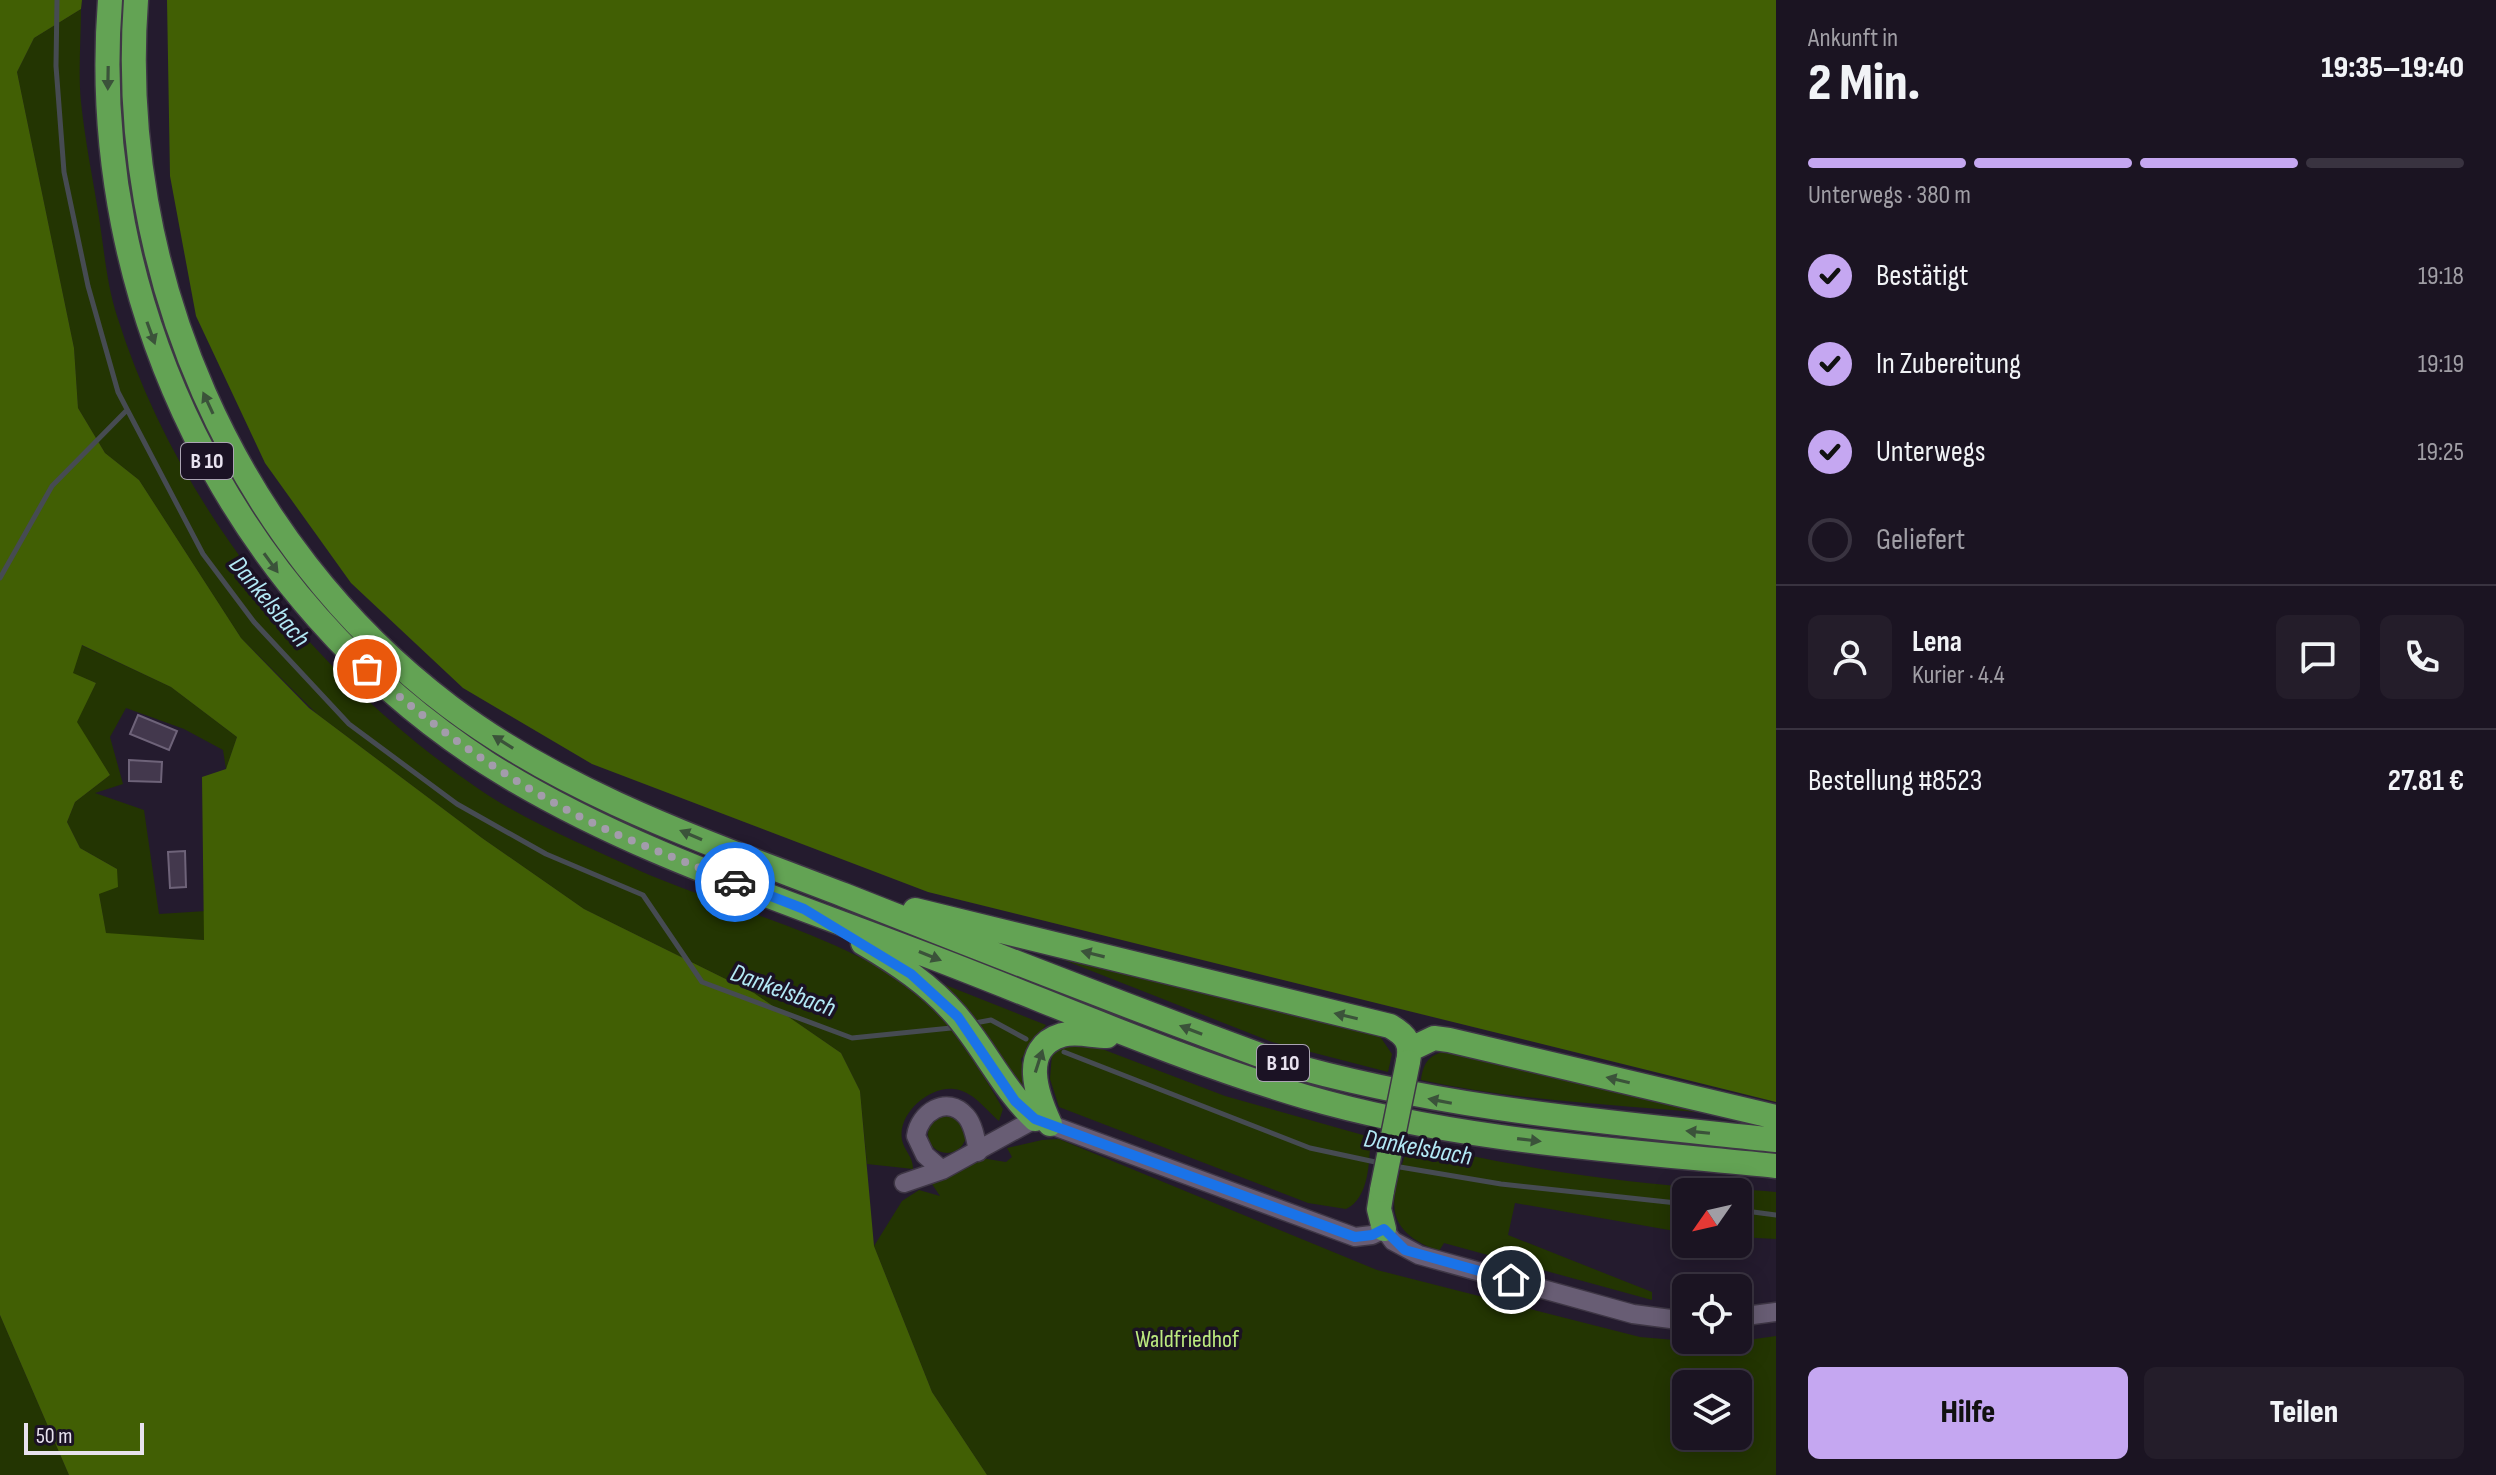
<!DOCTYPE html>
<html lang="de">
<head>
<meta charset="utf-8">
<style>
  :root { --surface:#1b1422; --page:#241d2a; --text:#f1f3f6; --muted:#a09ea5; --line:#393340; --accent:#c5a7f1 }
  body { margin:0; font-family:"Sofia Sans Condensed",sans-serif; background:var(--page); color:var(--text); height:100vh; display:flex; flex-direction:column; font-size:30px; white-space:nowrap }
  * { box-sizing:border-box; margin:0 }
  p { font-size:26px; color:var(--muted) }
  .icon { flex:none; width:44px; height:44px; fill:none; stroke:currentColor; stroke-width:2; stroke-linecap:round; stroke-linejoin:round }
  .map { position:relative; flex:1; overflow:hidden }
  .drawer { display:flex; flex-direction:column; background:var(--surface); width:720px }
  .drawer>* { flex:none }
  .needle { width:52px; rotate:236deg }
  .buttons { position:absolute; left:1672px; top:1178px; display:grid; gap:16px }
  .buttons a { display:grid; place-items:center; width:80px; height:80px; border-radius:12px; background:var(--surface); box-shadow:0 4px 20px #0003,0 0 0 2px var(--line); font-size:40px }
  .scale { position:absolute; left:24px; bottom:20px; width:120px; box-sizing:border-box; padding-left:8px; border:4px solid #e8e2ef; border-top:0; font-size:22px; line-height:28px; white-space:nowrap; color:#e8e2ef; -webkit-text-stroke:6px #1b1224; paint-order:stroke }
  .pin { position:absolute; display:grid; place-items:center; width:68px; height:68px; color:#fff; margin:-34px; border:4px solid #fff; border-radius:50%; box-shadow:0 2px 8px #0007 }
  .courier { position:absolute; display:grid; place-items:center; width:80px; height:80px; margin:-40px; border:6px solid #1a73e8; border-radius:50%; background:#fff; color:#222; box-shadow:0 2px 10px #0007 }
  .head em { font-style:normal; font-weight:800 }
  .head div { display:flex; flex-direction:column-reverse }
  .head { display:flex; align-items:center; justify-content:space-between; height:136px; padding:0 32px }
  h1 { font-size:52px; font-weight:800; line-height:60px }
  .bar { display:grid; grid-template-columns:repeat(4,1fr); gap:12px 8px; align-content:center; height:96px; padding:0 32px }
  .bar i { height:10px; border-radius:6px; background:var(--line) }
  .bar .current { background:var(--accent) }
  .bar p { grid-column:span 4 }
  .line { display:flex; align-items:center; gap:20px; padding:0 32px; border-top:2px solid var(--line) }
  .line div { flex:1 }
  .round { display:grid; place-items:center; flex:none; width:84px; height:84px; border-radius:12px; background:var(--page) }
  ol { padding:0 32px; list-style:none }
  li { display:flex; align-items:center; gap:24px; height:88px }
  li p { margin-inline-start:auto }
  li .icon { padding:8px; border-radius:50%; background:var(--accent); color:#111; stroke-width:4 }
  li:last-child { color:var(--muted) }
  li i { width:44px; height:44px; border:4px solid var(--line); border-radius:50% }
  .cta { display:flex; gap:16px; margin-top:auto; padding:16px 32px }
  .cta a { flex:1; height:92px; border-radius:12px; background:var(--accent); color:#111; font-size:32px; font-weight:800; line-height:92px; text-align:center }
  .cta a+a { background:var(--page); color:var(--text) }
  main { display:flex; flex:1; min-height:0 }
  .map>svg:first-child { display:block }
</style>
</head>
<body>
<main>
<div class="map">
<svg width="1776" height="1475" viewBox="0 0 1776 1475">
  <rect width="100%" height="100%" fill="#241b2e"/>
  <path fill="#233502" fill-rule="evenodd" d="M81 9C81 40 78 72 81 102 85 141 93 179 99 217 104 250 107 285 117 316 176 504 312 673 473 785 524 821 582 844 638 870 725 909 866 940 932 1007 960 1036 983 1074 1003 1109L999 1121C985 1109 973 1091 954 1089 929 1086 897 1114 902 1140 904 1151 913 1156 913 1169L867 1164 860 1091 841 1053 754 993 584 909 482 838 317 714 241 638 139 480 105 453 78 408 74 348 17 72 34 38Z
    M81 645 171 687 237 737 226 769 223 750 184 729 126 708 110 737 123 784 95 793 144 810 159 914 206 911 204 940 106 934 99 894 117 869 80 848 67 822 75 802 110 775 76 722 96 683 72 673Z
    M1041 951 1379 1035 1392 1054 1388 1072 1272 1042Z
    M938 982 1046 1025 1021 1059 1027 1097Z
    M1089 1044 1225 1096 1370 1137C1370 1160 1369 1199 1346 1209L1308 1203 1059 1107 1050 1079 1052 1054 1063 1046Z
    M1454 1050 1730 1115C1627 1105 1522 1102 1421 1080 1424 1058 1432 1053 1454 1050Z
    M928 1134a19 19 0 1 1 38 0a19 19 0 1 1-38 0Z
    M1059 1139 1377 1270 1640 1337 1720 1344 1776 1336V1475H987L932 1392 874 1246 902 1201 919 1190 940 1196 932 1184 981 1158 1006 1162 1012 1157 1007 1148 1042 1140ZM1686 1384H1738V1436H1686Z
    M1409 1142C1500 1164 1596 1180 1690 1187 1718 1189 1747 1189 1776 1192V1239L1738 1237V1192H1686V1233L1515 1203 1508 1235 1652 1292V1300L1444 1243 1439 1251C1375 1228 1394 1193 1409 1142Z
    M0 1315 69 1475H0Z"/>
  <path fill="#415f04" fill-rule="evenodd" d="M0 0H82L81 9 34 38 17 72 74 348 78 408 105 453 139 480 241 638 309 708 482 838 584 909 754 993 841 1053 860 1091 874 1246 932 1392 987 1475H69L0 1315ZM82 645 171 687 237 737 226 769 202 777 204 940 106 933 99 894 118 887 117 869 80 848 67 822 75 802 110 775 77 722 96 683 73 673Z
    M167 0H1776V1102L928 892 592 764 463 688 351 583 265 463 196 316 170 176Z"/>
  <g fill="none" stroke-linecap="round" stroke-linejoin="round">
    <path stroke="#464b52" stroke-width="5" d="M57 0 56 66 64 172 88 286 118 392 203 554 254 622 349 724 457 804 546 854 643 895 702 982 852 1038 951 1028
      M0 578 52 486 127 410
      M975 1023 991 1020 1026 1039
      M1064 1052 1310 1148 1380 1163
      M1394 1166 1501 1184 1686 1204
      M1738 1210 1776 1215"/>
  </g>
  <path fill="#43384d" stroke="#6e6379" stroke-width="2" d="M138 715 177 731 169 750 130 734Z
    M129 760 162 762 161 782 129 781Z
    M185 851 186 887 170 888 168 852Z"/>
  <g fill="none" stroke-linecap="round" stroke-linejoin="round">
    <g stroke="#3e3645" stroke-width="21">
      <path id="minor" d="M942 1170 925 1155 916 1136C919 1113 947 1094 966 1116 974 1125 976 1141 978 1152
        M904 1183 942 1170 1035 1119 1355 1237 1372 1235 1384 1229 1393 1241 1419 1255 1633 1314 1686 1321
        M1738 1317 1776 1312"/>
    </g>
    <g stroke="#3e3645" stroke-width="27">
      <path id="highway" d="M110 0C86 303 233 600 488 764 619 847 769 895 913 950 1044 999 1171 1057 1306 1097 1457 1141 1619 1150 1776 1166
        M136 0C116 270 233 543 450 707 567 795 709 843 844 895 988 952 1131 1008 1276 1061 1440 1109 1607 1122 1776 1140
        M915 910 1390 1026C1406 1035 1412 1043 1408 1062
        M863 943C897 963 930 985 956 1015 985 1049 1003 1089 1035 1119
        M1411 1049 1434 1038 1449 1040 1776 1117
        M1050 1124C1037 1096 1019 1048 1062 1035 1077 1031 1092 1036 1107 1036
        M1382 1190 1379 1209 1384 1229"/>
    </g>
    <use href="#minor" stroke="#685d74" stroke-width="18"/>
    <use href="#highway" stroke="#63a354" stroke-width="24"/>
    <g stroke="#3e3645" stroke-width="27" stroke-linecap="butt">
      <path id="highway-bridge" d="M1382 1190 1408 1062"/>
    </g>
    <use href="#highway-bridge" stroke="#63a354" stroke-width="24"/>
  </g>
  <defs><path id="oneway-solid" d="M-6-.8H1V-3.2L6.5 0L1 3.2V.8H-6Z" transform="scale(2)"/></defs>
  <g fill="#3b533a">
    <use href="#oneway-solid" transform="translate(108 78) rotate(91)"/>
    <use href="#oneway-solid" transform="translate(151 333) rotate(70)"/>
    <use href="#oneway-solid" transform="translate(208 403) rotate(-115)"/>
    <use href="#oneway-solid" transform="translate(271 563) rotate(54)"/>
    <use href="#oneway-solid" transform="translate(503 742) rotate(-148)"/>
    <use href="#oneway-solid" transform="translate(691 835) rotate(-157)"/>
    <use href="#oneway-solid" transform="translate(1093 954) rotate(-166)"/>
    <use href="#oneway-solid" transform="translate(930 956) rotate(22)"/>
    <use href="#oneway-solid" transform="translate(1346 1016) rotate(-167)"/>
    <use href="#oneway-solid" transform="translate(1191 1030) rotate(-159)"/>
    <use href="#oneway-solid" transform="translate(1039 1061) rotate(-72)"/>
    <use href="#oneway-solid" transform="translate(1618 1080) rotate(-167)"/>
    <use href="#oneway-solid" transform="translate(1440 1101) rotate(-169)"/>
    <use href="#oneway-solid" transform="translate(1698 1132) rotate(-174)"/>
    <use href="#oneway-solid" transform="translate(1529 1140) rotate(7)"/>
  </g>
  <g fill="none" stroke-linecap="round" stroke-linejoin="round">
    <path stroke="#a39cab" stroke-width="8" stroke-dasharray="0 14.4" d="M367 669C442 735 525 793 616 834 656 851 696 866 735 882"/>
    <path stroke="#1a73e8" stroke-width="10" d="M735 882 804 909 911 974 958 1017 1015 1101 1035 1119 1355 1237 1372 1235 1384 1229 1405 1250 1511 1280"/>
  </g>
  <g text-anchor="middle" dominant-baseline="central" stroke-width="7" stroke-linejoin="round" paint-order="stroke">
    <g fill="#1b1224" stroke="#aaa4b2" stroke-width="2">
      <rect x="181" y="443" width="52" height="36" rx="6"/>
      <rect x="1257" y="1045" width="52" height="36" rx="6"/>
    </g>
    <g font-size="22" font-weight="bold" fill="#e8e2ef">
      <text x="207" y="461">B 10</text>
      <text x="1283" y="1063">B 10</text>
    </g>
    <g font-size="24" fill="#bcea7f" stroke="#1b1224">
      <text x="1187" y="1339">Waldfriedhof</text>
    </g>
    <g font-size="26" font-style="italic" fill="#b3e9f6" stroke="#1b1224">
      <text transform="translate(269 602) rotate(50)">Dankelsbach</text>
      <text transform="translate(783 991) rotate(20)">Dankelsbach</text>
      <text transform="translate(1418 1148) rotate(10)">Dankelsbach</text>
    </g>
  </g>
</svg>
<div class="buttons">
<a><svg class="needle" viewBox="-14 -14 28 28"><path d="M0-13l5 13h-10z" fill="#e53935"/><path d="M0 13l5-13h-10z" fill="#a09ea5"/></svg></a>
<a><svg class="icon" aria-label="locate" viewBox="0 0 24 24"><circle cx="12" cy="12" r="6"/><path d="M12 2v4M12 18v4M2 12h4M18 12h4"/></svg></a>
<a><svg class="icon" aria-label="layers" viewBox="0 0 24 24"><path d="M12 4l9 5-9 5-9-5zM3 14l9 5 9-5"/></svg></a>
</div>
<div class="scale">50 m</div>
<div class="pin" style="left:367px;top:669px;background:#ea580c"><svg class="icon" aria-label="bag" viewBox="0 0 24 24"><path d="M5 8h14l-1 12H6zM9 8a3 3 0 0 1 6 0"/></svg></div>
<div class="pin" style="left:1511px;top:1280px;background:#1f2937"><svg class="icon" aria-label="home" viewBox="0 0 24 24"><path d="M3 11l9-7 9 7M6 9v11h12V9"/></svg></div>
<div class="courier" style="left:735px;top:882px"><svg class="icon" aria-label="car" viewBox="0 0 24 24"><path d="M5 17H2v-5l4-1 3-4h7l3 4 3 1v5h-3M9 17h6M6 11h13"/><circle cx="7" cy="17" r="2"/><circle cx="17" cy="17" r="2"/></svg></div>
</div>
<section class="drawer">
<div class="head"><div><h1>2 Min.</h1><p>Ankunft in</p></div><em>19:35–19:40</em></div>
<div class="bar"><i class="current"></i><i class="current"></i><i class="current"></i><i></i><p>Unterwegs · 380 m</p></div>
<ol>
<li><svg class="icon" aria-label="check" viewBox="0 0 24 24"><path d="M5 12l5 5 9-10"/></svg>Bestätigt<p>19:18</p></li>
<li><svg class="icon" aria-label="check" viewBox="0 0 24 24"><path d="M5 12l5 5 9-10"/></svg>In Zubereitung<p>19:19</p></li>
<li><svg class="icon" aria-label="check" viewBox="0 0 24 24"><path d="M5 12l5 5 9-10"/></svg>Unterwegs<p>19:25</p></li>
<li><i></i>Geliefert</li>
</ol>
<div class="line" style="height:144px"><a class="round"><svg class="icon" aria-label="person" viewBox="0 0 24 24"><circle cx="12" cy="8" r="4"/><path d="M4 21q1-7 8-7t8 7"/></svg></a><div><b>Lena</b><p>Kurier · 4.4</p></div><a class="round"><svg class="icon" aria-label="chat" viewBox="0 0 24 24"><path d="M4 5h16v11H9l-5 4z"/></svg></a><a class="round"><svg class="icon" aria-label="phone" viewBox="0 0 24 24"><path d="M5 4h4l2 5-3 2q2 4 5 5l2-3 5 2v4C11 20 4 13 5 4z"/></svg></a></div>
<div class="line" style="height:104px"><div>Bestellung #8523</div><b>27.81 €</b></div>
<div class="cta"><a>Hilfe</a><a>Teilen</a></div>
</section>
</main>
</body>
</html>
